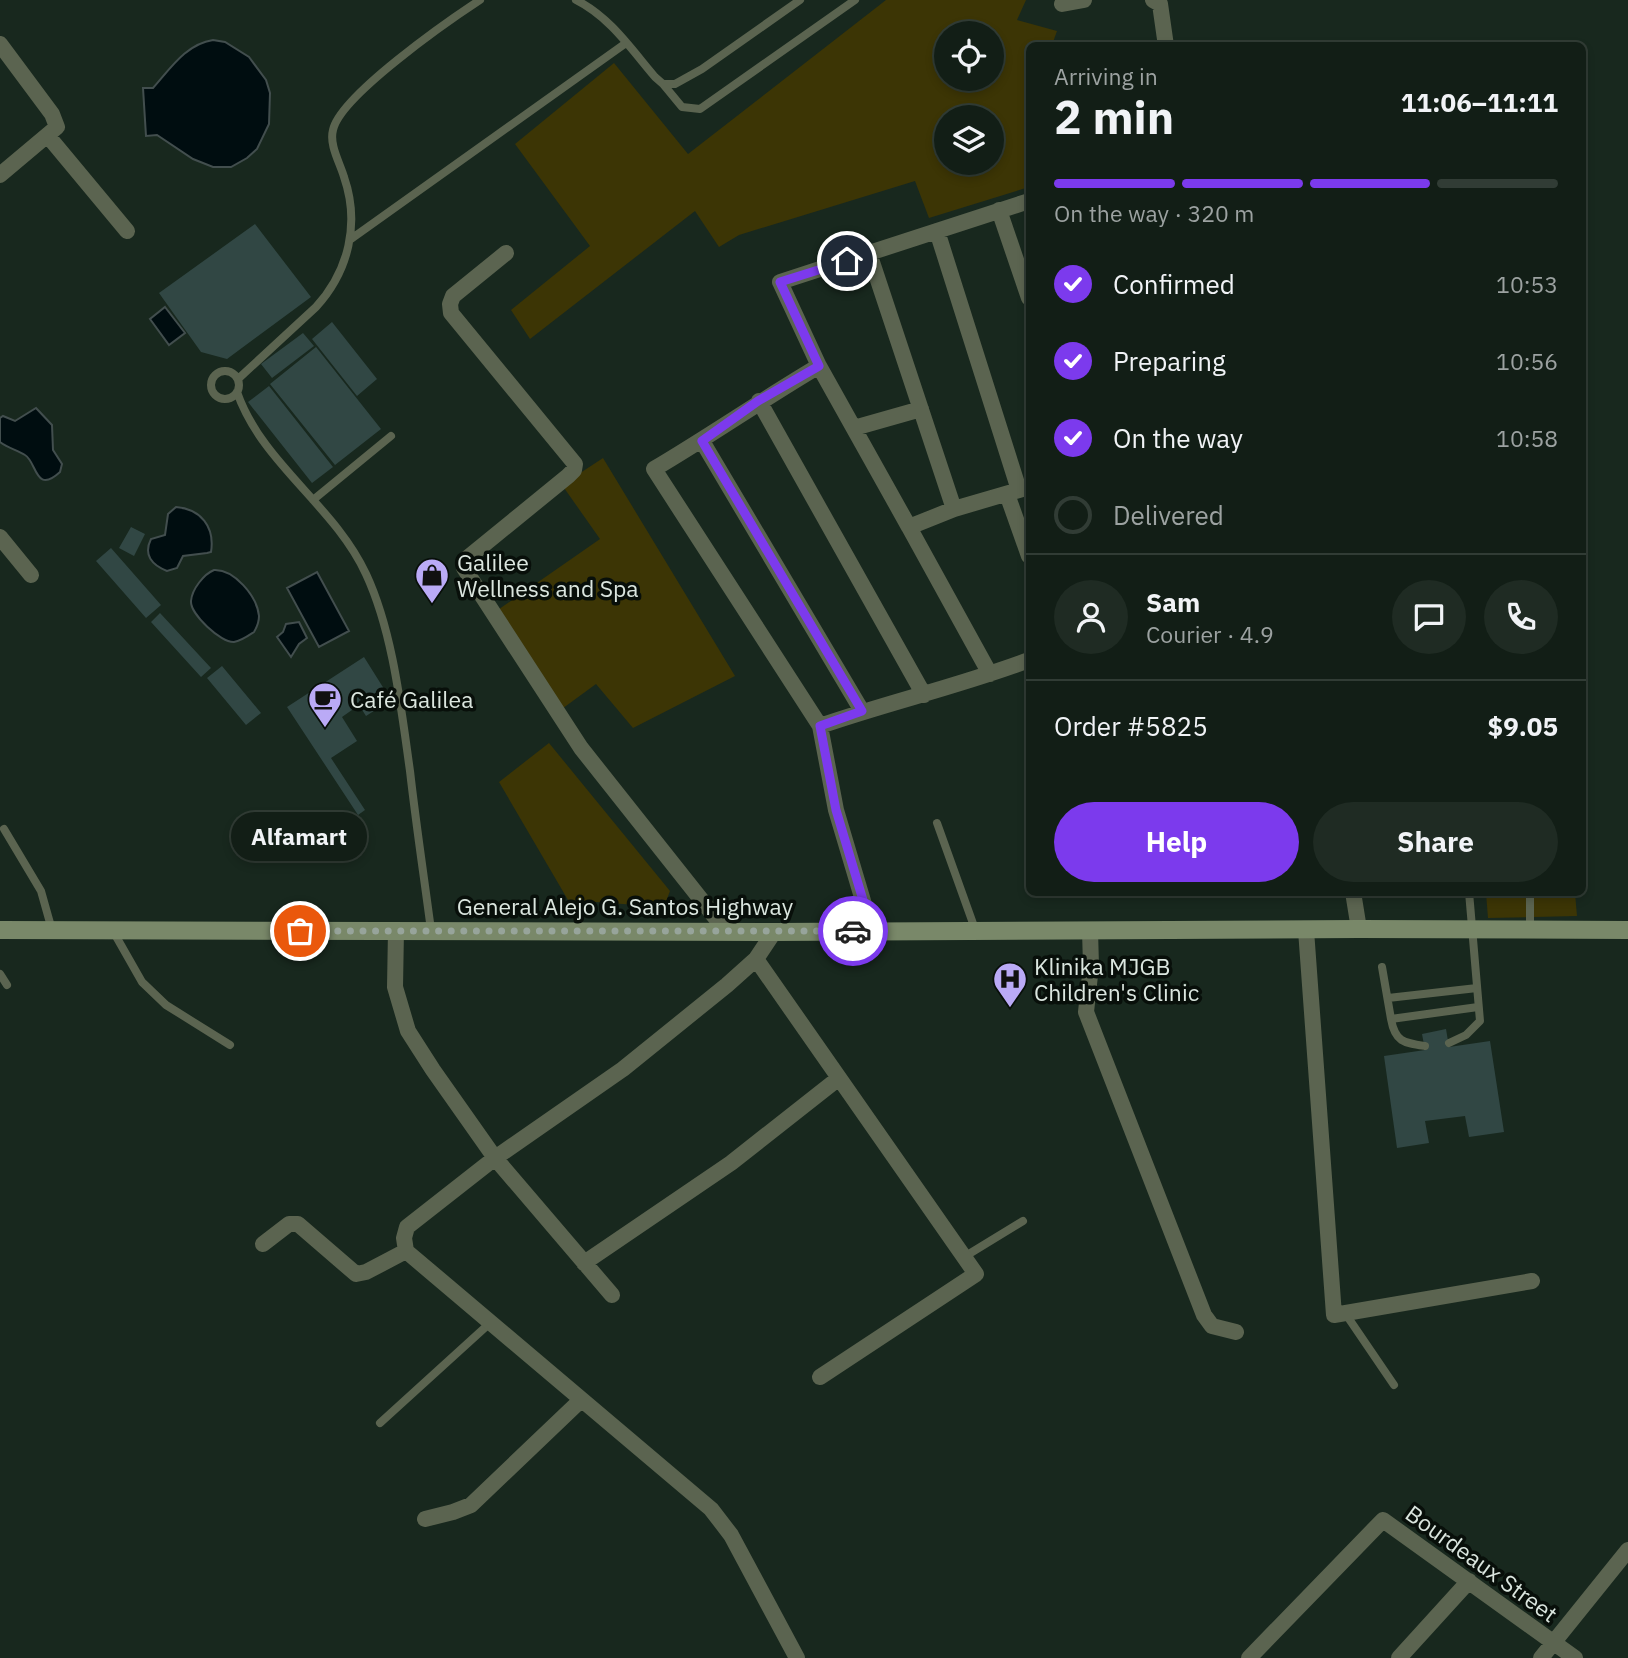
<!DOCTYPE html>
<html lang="en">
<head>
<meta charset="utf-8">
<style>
  :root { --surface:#121e16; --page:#1f2b23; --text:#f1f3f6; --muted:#9ca2a1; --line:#313c35; --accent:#7c3aed }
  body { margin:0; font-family:"IBM Plex Sans",sans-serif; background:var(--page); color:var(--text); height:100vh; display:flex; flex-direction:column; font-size:26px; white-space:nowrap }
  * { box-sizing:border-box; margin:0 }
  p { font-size:23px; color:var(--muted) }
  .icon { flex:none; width:38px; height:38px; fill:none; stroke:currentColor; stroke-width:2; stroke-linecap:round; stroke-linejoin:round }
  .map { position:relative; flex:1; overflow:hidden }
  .drawer { position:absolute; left:1026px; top:42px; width:560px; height:854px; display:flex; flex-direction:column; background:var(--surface); border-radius:10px; box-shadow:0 4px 10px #0003,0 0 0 2px var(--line) }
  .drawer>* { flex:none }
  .fabs { position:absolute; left:934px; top:21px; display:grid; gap:14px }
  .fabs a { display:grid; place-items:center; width:70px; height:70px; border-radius:50%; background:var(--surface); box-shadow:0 4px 10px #0003,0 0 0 2px var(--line); font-size:35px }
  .pin { position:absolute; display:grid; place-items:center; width:60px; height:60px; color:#fff; margin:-30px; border:4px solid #fff; border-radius:50%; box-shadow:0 2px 7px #0007 }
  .courier { position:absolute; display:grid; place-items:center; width:70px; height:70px; margin:-35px; border:5px solid #7c3aed; border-radius:50%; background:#fff; color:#222; box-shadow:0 2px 9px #0007 }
  .bubble { position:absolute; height:49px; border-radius:24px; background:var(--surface); box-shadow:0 4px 10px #0003,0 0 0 2px var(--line); font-size:23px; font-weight:700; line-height:49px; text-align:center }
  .headline em { font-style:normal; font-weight:700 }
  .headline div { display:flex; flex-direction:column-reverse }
  .headline { display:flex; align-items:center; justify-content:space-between; height:119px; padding:0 28px }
  h1 { font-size:46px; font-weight:700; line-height:52px }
  .bar { display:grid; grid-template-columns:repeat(4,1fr); gap:10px 7px; align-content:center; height:84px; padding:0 28px }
  .bar i { height:9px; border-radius:5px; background:var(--line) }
  .bar .active { background:var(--accent) }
  .bar p { grid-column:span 4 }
  .line { display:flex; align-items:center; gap:18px; padding:0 28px; border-top:2px solid var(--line) }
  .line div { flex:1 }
  .round { display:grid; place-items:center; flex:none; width:74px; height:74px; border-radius:37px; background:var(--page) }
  ol { padding:0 28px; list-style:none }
  li { display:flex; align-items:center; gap:21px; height:77px }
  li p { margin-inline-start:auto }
  li .icon { padding:7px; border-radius:50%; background:var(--accent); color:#fff; stroke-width:4 }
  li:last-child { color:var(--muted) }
  li i { width:38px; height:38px; border:4px solid var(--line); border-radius:50% }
  .button { display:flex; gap:14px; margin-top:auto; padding:14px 28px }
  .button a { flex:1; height:80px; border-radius:42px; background:var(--accent); color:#fff; font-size:28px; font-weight:700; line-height:80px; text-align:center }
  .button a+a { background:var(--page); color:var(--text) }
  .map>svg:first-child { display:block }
</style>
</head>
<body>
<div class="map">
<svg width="1628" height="1658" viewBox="0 0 1628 1658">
  <rect width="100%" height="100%" fill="#18281e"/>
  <path fill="#3c3505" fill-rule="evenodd" d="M886 0H1026L1017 20 1057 31 1052 45 1029 46V187L929 218 915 181 739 235 719 247 695 211 530 339 511 310 590 246 515 144 614 63 688 154ZM992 33V79H947V33ZM992 117V163H947V117Z
    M603 458 735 676 633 728 596 684 555 714 492 614 600 539 562 485Z
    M549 743 670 891 664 907 568 900 499 782Z
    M1486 893H1575L1577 916 1488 918Z"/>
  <path fill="#000d10" stroke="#424e4e" stroke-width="2" d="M213 40 225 42 249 57 266 80 270 93 269 124 257 149 247 158 231 167H213L193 159 157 135 146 136 143 88H153C170 69 186 44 213 40Z
    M165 307 185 333 169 345 150 319Z
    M36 408 52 425 53 450 62 464 60 472C35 495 37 462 25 455 17 450 8 448 0 442V418L3 416 15 421Z
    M176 507C201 509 215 527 211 552L207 553 183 556 177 568 167 571C152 565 143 555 151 539L165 535 168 514Z
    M214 570C234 569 257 596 259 616 259 621 257 627 254 632 248 636 241 641 234 642 221 643 190 614 191 601 192 589 204 574 214 570Z
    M317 572 349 631 319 647 287 588Z
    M299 622 307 638 299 644 291 657 277 637 283 632 286 624Z"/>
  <path fill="#314744" d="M255 224 311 297 227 359 201 352 159 293Z
    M332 322 377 379 357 396 312 339Z
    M303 333 314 346 272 378 261 364Z
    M316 347 381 429 335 465 270 384Z
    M269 386 333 467 312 483 248 402Z
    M131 527 145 534 134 556 119 548Z
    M111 548 161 605 146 618 96 561Z
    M160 613 211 668 201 677 151 622Z
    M364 657 391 700 366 716 359 705 342 717 357 741 331 758 365 810 358 815 287 707Z
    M222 666 261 713 246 725 207 678Z
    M1446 1029 1449 1047 1490 1041 1504 1132 1469 1137 1465 1116 1425 1121 1429 1143 1397 1148 1384 1056 1425 1050 1422 1034Z"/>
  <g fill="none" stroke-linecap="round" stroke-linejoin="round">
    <path stroke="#5b6450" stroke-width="8" d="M576 0C610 17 631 49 655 77L663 84H675L702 69 800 0
      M663 84 682 107 700 109 855 0
      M351 239 626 43
      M211 385a14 14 0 1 1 28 0a14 14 0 1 1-28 0Z
      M238 379 316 307C349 271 360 223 344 177 340 163 329 145 333 130 340 96 448 21 480 0
      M237 392C262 464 334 505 366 574 393 632 401 708 410 771 416 824 424 877 431 930
      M313 500 391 436
      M937 823 975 929
      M4 829 41 891 52 930
      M1530 892V930
      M113 931 142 982 166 1005 230 1045
      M1382 967 1391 1019 1478 1007
      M0 974 7 985
      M1388 998 1477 988
      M1391 1019C1395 1042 1404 1043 1425 1046
      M1449 1043 1466 1035 1480 1021 1469 892
      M964 1257 1023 1221
      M1345 1313 1394 1385
      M380 1423 490 1323"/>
    <path stroke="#5b6450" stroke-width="16" d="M1153 0 1160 4 1166 46
      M1062 4 1084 0
      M0 44 52 114 57 127 0 175
      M48 136 127 231
      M1029 201 780 282 819 366 909 527 954 509 1029 487
      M999 210 1029 298
      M937 231 1019 490
      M506 253 453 296 450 304 451 313 575 464 574 470 568 476 465 560 464 568 581 748 726 931
      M869 253 954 509
      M819 366C763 399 710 436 654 469L820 726 836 810 872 931
      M759 401 924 695
      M854 428 921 409
      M702 441 862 711
      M1007 494 1029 556
      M909 527 990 674
      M0 537 31 575
      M820 726C889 702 960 686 1029 660
      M1353 892 1359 929
      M396 930 395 987 408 1031 433 1070 495 1158 612 1295
      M1090 930 1091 966 1086 1012 1204 1315 1212 1326 1236 1332
      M1306 930 1334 1315 1532 1281
      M774 932 756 959 727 985 623 1069 495 1158 407 1227 404 1238 406 1251 711 1509 731 1535 797 1658
      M756 959 976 1274 820 1377
      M263 1244 289 1224H298L356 1274 366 1272 406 1251
      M584 1263 731 1163 839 1078
      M425 1519 453 1512 471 1505 581 1400
      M1249 1658 1383 1520 1575 1658
      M1399 1658 1469 1581
      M1541 1658 1628 1550"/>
    <path stroke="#798869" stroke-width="18" d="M0 930 774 932 1359 929 1628 930"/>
  </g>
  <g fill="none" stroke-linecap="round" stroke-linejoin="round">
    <path stroke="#97a49b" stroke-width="7" stroke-dasharray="0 12.6" d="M300 931H853"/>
    <path stroke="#7c3aed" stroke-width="9" d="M847 261 780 282 819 366 758 401 702 441 862 711 820 726 836 810 872 930 853 931"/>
  </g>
  <defs>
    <g id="shop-pin" transform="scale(1.75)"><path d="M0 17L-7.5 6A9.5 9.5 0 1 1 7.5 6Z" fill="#baaaf6" stroke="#080f0a"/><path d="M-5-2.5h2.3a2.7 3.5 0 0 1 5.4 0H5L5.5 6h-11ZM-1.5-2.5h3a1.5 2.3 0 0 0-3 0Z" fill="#111"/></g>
    <g id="cafe-pin" transform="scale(1.75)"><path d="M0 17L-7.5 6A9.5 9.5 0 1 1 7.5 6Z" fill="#baaaf6" stroke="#080f0a"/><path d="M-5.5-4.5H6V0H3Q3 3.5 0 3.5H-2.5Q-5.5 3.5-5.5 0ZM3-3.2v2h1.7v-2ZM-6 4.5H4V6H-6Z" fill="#111"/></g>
    <g id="hospital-pin" transform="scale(1.75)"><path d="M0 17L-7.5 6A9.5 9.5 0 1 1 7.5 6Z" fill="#baaaf6" stroke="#080f0a"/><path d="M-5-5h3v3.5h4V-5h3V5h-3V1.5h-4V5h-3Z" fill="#111"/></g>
  </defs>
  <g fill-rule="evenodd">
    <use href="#shop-pin" x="432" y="575"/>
    <use href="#cafe-pin" x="325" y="699"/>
    <use href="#hospital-pin" x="1010" y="979"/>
  </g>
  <g text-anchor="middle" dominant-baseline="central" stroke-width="7" stroke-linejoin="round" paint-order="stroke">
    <g font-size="23" fill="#dbe6df" stroke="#080f0a" text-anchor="start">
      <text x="457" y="562">Galilee<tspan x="457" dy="26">Wellness and Spa</tspan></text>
      <text x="350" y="699">Café Galilea</text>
      <text x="1034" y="966">Klinika MJGB<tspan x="1034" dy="26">Children's Clinic</tspan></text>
    </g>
    <g font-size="23" fill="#dbe6df" stroke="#080f0a">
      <text x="625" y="906">General Alejo G. Santos Highway</text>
      <text transform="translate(1482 1563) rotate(36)">Bourdeaux Street</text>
    </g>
  </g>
</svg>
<div class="fabs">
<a><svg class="icon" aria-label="locate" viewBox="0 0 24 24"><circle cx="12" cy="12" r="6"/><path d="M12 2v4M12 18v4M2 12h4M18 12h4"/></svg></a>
<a><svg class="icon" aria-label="layers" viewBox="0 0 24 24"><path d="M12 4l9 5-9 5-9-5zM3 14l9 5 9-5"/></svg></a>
</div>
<div class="pin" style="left:300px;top:931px;background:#ea580c"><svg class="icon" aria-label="bag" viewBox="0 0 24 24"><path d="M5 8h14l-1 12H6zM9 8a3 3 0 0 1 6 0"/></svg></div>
<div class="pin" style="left:847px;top:261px;background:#1f2937"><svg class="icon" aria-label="home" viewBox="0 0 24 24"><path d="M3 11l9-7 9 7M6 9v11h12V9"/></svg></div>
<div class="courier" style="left:853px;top:931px"><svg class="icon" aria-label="car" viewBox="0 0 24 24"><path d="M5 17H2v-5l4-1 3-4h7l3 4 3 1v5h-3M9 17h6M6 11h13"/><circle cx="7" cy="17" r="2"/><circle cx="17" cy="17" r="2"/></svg></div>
<div class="bubble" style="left:231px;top:812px;width:136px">Alfamart</div>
<section class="drawer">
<div class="headline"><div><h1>2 min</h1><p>Arriving in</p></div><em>11:06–11:11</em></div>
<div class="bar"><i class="active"></i><i class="active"></i><i class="active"></i><i></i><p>On the way · 320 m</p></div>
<ol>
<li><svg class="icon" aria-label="check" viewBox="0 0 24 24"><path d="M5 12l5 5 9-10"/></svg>Confirmed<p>10:53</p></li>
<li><svg class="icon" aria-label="check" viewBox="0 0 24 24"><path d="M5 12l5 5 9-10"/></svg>Preparing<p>10:56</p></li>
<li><svg class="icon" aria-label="check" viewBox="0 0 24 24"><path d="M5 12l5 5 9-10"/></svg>On the way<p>10:58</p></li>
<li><i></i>Delivered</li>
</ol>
<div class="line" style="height:126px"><a class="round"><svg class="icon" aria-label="person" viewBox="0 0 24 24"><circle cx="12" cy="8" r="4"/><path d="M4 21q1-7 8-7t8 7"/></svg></a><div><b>Sam</b><p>Courier · 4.9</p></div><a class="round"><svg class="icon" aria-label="chat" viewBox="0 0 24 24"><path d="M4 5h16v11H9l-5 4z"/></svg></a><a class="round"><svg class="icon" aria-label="phone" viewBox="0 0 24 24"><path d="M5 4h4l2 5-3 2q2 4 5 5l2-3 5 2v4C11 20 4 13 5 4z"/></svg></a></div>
<div class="line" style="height:91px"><div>Order #5825</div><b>$9.05</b></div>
<div class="button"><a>Help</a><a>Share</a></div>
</section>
</div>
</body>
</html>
